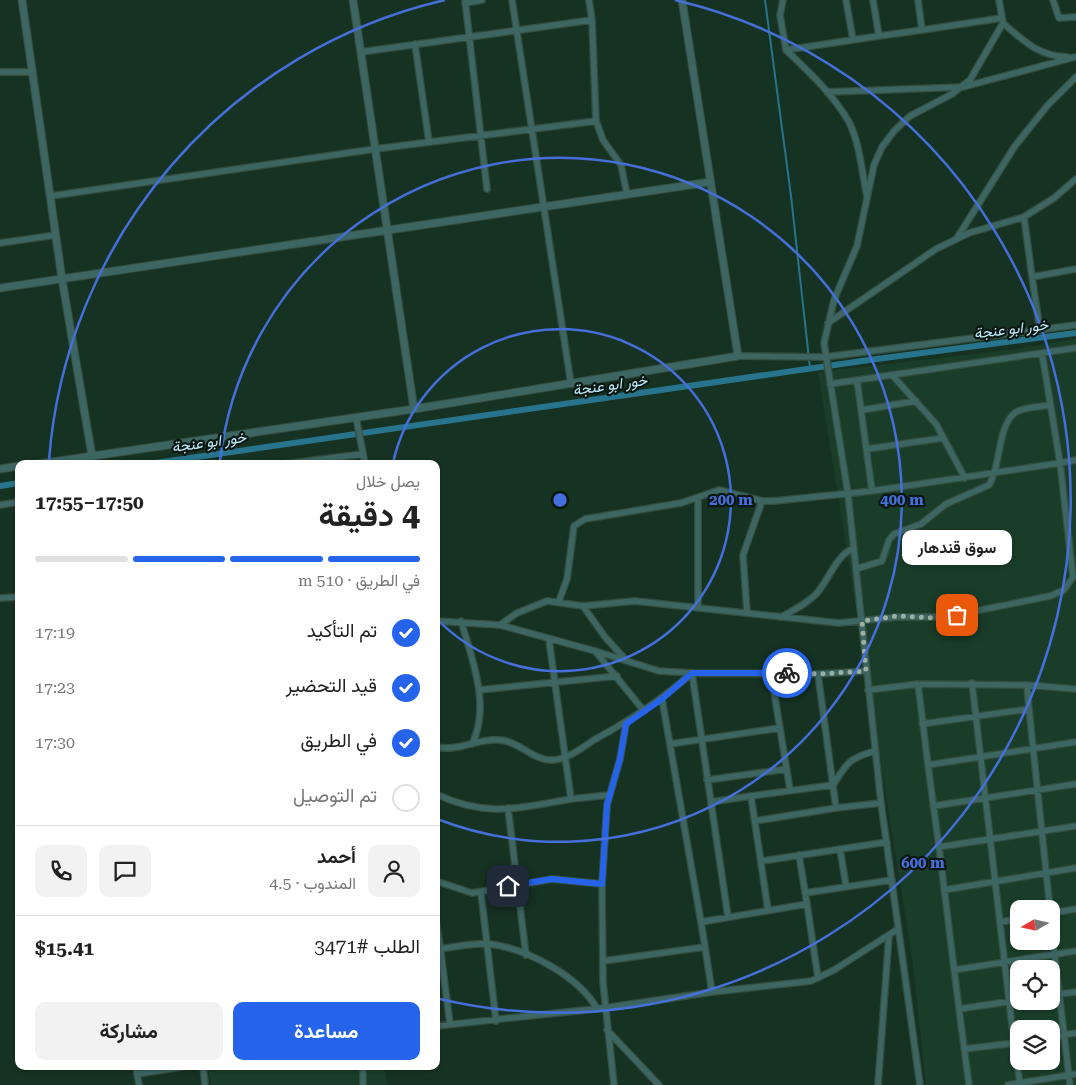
<!DOCTYPE html>
<html lang="ar">
<head>
<meta charset="utf-8">
<style>
  :root { --surface:#fff; --page:#f2f2f2; --text:#222; --muted:#767676; --line:#e0e0e0; --accent:#2563eb }
  body { margin:0; font-family:"Roboto Serif",Vazirmatn,serif; background:var(--page); color:var(--text); direction:rtl; height:100vh; display:flex; flex-direction:column; font-size:19px; white-space:nowrap }
  * { box-sizing:border-box; margin:0 }
  p { font-size:16px; color:var(--muted) }
  .icon { flex:none; width:28px; height:28px; fill:none; stroke:currentColor; stroke-width:2; stroke-linecap:round; stroke-linejoin:round }
  .map { position:relative; flex:1; overflow:hidden; direction:ltr }
  .panel { position:absolute; left:15px; top:460px; width:425px; height:610px; display:flex; flex-direction:column; background:var(--surface); border-radius:10px; box-shadow:0 1px 4px #0004; direction:rtl }
  .panel>* { flex:none }
  .needle { width:32px; rotate:261deg }
  .buttons { position:absolute; left:1010px; top:900px; display:grid; gap:10px }
  .buttons a { display:grid; place-items:center; width:50px; height:50px; border-radius:10px; background:var(--surface); box-shadow:0 1px 4px #0004; font-size:25px }
  .pin { position:absolute; display:grid; place-items:center; width:42px; height:42px; color:#fff; margin:-21px; border-radius:10px; box-shadow:0 2px 8px #0006 }
  .courier { position:absolute; display:grid; place-items:center; width:50px; height:50px; margin:-25px; border:4px solid #2563eb; border-radius:50%; background:#fff; color:#222; box-shadow:0 1px 6px #0007 }
  .bubble { position:absolute; height:35px; border-radius:10px; background:var(--surface); box-shadow:0 1px 4px #0004; font-size:16px; font-weight:700; line-height:35px; text-align:center; direction:rtl }
  .headline em { font-style:normal; font-weight:700 }
  .headline div { display:flex; flex-direction:column-reverse }
  .headline { display:flex; align-items:center; justify-content:space-between; height:85px; padding:0 20px }
  h1 { font-size:32px; font-weight:700; line-height:38px }
  .bar { display:grid; grid-template-columns:repeat(4,1fr); gap:8px 5px; align-content:center; height:60px; padding:0 20px }
  .bar i { height:6px; border-radius:4px; background:var(--line) }
  .bar .current { background:var(--accent) }
  .bar p { grid-column:span 4 }
  .line { display:flex; align-items:center; gap:12px; padding:0 20px; border-top:1px solid var(--line) }
  .line div { flex:1 }
  .round { display:grid; place-items:center; flex:none; width:52px; height:52px; border-radius:10px; background:var(--page) }
  ol { padding:0 20px; list-style:none }
  li { display:flex; align-items:center; gap:15px; height:55px }
  li p { margin-inline-start:auto }
  li .icon { padding:5px; border-radius:50%; background:var(--accent); color:#fff; stroke-width:4 }
  li:last-child { color:var(--muted) }
  li i { width:28px; height:28px; border:2px solid var(--line); border-radius:50% }
  .action { display:flex; gap:10px; margin-top:auto; padding:10px 20px }
  .action a { flex:1; height:58px; border-radius:10px; background:var(--accent); color:#fff; font-size:20px; font-weight:700; line-height:58px; text-align:center }
  .action a+a { background:var(--page); color:var(--text) }
  .map>svg:first-child { display:block }
</style>
</head>
<body>
<div class="map">
<svg width="1076" height="1085" viewBox="0 0 1076 1085">
  <rect width="100%" height="100%" fill="#163222"/>
  <path fill="#193d29" fill-rule="evenodd" d="M1076 339V1085H926L912 957 818 372 1009 350ZM1019 909H1051V941H1019ZM1019 969H1051V1001H1019ZM1019 1029H1051V1061H1019Z
    M248 1066H385L387 1085H211L209 1070Z"/>
  <g fill="none" stroke-linecap="round" stroke-linejoin="round">
    <path stroke="#29748d" stroke-width="2" d="M765 0 791 196 810 368"/>
    <path stroke="#29748d" stroke-width="6" d="M148 464 869 360 1076 333
      M0 486 19 483"/>
    <g stroke="#334d3e" stroke-width="8">
      <path id="minor" d="M465 0 487 189
        M512 0 571 384
        M589 0 592 20 596 121 603 140 621 165 627 194
        M783 0 780 15 786 50 879 36
        M846 0 853 40
        M873 0 879 36 922 30
        M918 0 922 30 1002 18
        M1053 0 1059 18 1076 17
        M465 3 482 0
        M1003 23C1024 41 1038 56 1067 57
        M415 44 429 142
        M786 50C809 72 833 94 849 122 860 144 862 173 867 197
        M361 52 592 20
        M0 72H33
        M827 92 963 87 1075 57
        M51 196 375 149 596 121
        M1024 217 1032 277 1076 269
        M957 238 1015 146 1047 106 1076 77
        M0 243 56 235
        M1032 277 1040 330
        M828 323 936 249 969 233 1024 217 1054 198 1076 179
        M738 356 825 357 1076 325
        M892 375 936 424 965 478
        M857 380 872 491
        M830 384 1076 348
        M862 410 916 401
        M356 417 365 464
        M867 449 943 438
        M284 464 363 454
        M698 498V606
        M0 505 19 502
        M856 569 882 561 889 540 894 534 921 524 946 504 989 485C1001 467 997 425 1016 412 1025 407 1040 407 1050 405
        M0 598 19 597
        M559 601 567 579 574 526 585 519 681 503 719 490 762 501H774L872 491 1060 463 1042 353
        M583 606 605 637 627 661
        M747 612 743 555 762 501
        M781 617C794 610 808 603 817 593 830 578 836 555 854 548
        M436 621 500 625 595 651 659 671 692 673 711 802 751 796
        M461 621C472 658 491 707 472 744
        M500 625 517 613 547 601 583 606 635 601 839 623 897 617H946L1050 596 1064 590 1073 577 1060 463 1076 460
        M595 651 644 711
        M771 673 790 790
        M818 674 836 808 881 803
        M972 683 1014 1043 1019 1042
        M918 684 1027 685 1076 689
        M1027 685 1029 709
        M479 690 617 676
        M868 690 918 684 928 765 1076 742
        M662 699 701 922
        M922 724 1029 709 1050 909
        M670 744 780 728
        M436 747C459 752 478 738 500 740 519 741 533 761 553 760 568 759 582 748 594 740 630 720 660 701 692 673L818 674 866 671
        M928 765 939 847 1076 826
        M707 780 787 769
        M833 785C847 763 849 758 875 751
        M436 794C486 818 519 808 571 799L549 640
        M571 799 609 795
        M711 802 728 917
        M933 806 1076 784
        M508 808 526 955
        M755 821 836 808
        M939 847 959 1009 1019 1000
        M840 849 846 886
        M762 861 887 842
        M436 881 472 893 552 879 602 884
        M944 890 1076 868
        M481 893 496 1021
        M805 893 892 880
        M807 904 818 978
        M768 910 751 796 833 785
        M1051 913 1076 909
        M436 921 439 939
        M1000 922 1019 919
        M1051 923 1070 1085
        M436 937 439 939 450 1024
        M705 947 712 992 811 981 834 970 898 929
        M440 949C456 947 475 942 490 944 527 949 579 976 597 1009
        M603 961 705 947 701 922 807 904 799 855
        M954 970 1076 951
        M1051 995 1076 992
        M959 1009 969 1085
        M436 1026 604 1008 712 992
        M607 1030 659 1085
        M1051 1037 1076 1033
        M964 1049 1014 1043 1020 1083 1076 1074
        M136 1066 139 1085
        M203 1066 205 1085
        M137 1074 188 1066
        M363 1085V1066
        M614 1085 603 982 602 884 607 805 620 759 626 724
        M878 1085 889 935
        M920 1085 881 803 848 494 824 343 834 300 857 246 874 165 882 147 894 131 910 116 952 94 970 80 1003 23 999 0
        M1008 1085 1020 1083"/>
    </g>
    <g stroke="#334d3e" stroke-width="9">
      <path id="tertiary" d="M22 0 62 279 92 456
        M353 0 414 409
        M0 288 710 182
        M38 464 414 409 738 356 682 0
        M0 469 19 466"/>
    </g>
    <use href="#minor" stroke="#3d6663" stroke-width="5.5"/>
    <use href="#tertiary" stroke="#3d6663" stroke-width="7"/>
  </g>
  <g fill="none" stroke-linecap="round" stroke-linejoin="round">
    <path stroke="#9bb0a3" stroke-width="5" stroke-dasharray="0 9" d="M787 673 818 674 866 671 862 621 897 616 937 618 957 615"/>
    <path stroke="#2563eb" stroke-width="6" d="M508 886 552 879 602 884 607 805 620 759 626 724 662 699 692 673H787"/>
  </g>
  <g fill="none" stroke="#456fdb" stroke-width="2.5">
    <path d="M393 463A171 171 0 1 1 437 619"/>
    <path d="M220 461A342 342 0 1 1 437 819"/>
    <path d="M49 460A513 513 0 0 1 445 0M675 0A513 513 0 1 1 440 999"/>
  </g>
  <g text-anchor="middle" dominant-baseline="central" stroke-width="4.5" stroke-linejoin="round" paint-order="stroke">
    <g font-size="15" font-style="italic" fill="#beecfe" stroke="#0b1710">
      <text transform="translate(1011 329) rotate(-7)">خور ابو عنجة</text>
      <text transform="translate(610 385) rotate(-8)">خور ابو عنجة</text>
      <text transform="translate(209 442) rotate(-8)">خور ابو عنجة</text>
    </g>
  </g>
  <circle cx="560" cy="500" r="8" fill="#456fdb" stroke="#0b1710" stroke-width="2.5"/>
  <g font-size="15" text-anchor="middle" font-weight="bold" fill="#456fdb" stroke="#0b1710" stroke-width="4.5" stroke-linejoin="round" paint-order="stroke">
    <text x="731" y="505">200 m</text>
    <text x="902" y="505">400 m</text>
    <text x="923" y="868">600 m</text>
  </g>
</svg>
<div class="buttons">
<a><svg class="needle" viewBox="-14 -14 28 28"><path d="M0-13l5 13h-10z" fill="#e53935"/><path d="M0 13l5-13h-10z" fill="#767676"/></svg></a>
<a><svg class="icon" aria-label="locate" viewBox="0 0 24 24"><circle cx="12" cy="12" r="6"/><path d="M12 2v4M12 18v4M2 12h4M18 12h4"/></svg></a>
<a><svg class="icon" aria-label="layers" viewBox="0 0 24 24"><path d="M12 4l9 5-9 5-9-5zM3 14l9 5 9-5"/></svg></a>
</div>
<div class="pin" style="left:957px;top:615px;background:#ea580c"><svg class="icon" aria-label="bag" viewBox="0 0 24 24"><path d="M5 8h14l-1 12H6zM9 8a3 3 0 0 1 6 0"/></svg></div>
<div class="pin" style="left:508px;top:886px;background:#1f2937"><svg class="icon" aria-label="home" viewBox="0 0 24 24"><path d="M3 11l9-7 9 7M6 9v11h12V9"/></svg></div>
<div class="courier" style="left:787px;top:673px"><svg class="icon" aria-label="bike" viewBox="0 0 24 24"><circle cx="6" cy="16" r="4"/><circle cx="18" cy="16" r="4"/><path d="M6 16l4-8h5l3 8M10 8l3 8H6M13 5h3"/></svg></div>
<div class="bubble" style="left:902px;top:530px;width:110px">سوق قندهار</div>
<section class="panel">
<div class="headline"><div><h1>4 دقيقة</h1><p>يصل خلال</p></div><em>17:50–17:55</em></div>
<div class="bar"><i class="current"></i><i class="current"></i><i class="current"></i><i></i><p>في الطريق · 510 m</p></div>
<ol>
<li><svg class="icon" aria-label="check" viewBox="0 0 24 24"><path d="M5 12l5 5 9-10"/></svg>تم التأكيد<p>17:19</p></li>
<li><svg class="icon" aria-label="check" viewBox="0 0 24 24"><path d="M5 12l5 5 9-10"/></svg>قيد التحضير<p>17:23</p></li>
<li><svg class="icon" aria-label="check" viewBox="0 0 24 24"><path d="M5 12l5 5 9-10"/></svg>في الطريق<p>17:30</p></li>
<li><i></i>تم التوصيل</li>
</ol>
<div class="line" style="height:90px"><a class="round"><svg class="icon" aria-label="person" viewBox="0 0 24 24"><circle cx="12" cy="8" r="4"/><path d="M4 21q1-7 8-7t8 7"/></svg></a><div><b>أحمد</b><p>المندوب · 4.5</p></div><a class="round"><svg class="icon" aria-label="chat" viewBox="0 0 24 24"><path d="M4 5h16v11H9l-5 4z"/></svg></a><a class="round"><svg class="icon" aria-label="phone" viewBox="0 0 24 24"><path d="M5 4h4l2 5-3 2q2 4 5 5l2-3 5 2v4C11 20 4 13 5 4z"/></svg></a></div>
<div class="line" style="height:65px"><div>الطلب #3471</div><b>$15.41</b></div>
<div class="action"><a>مساعدة</a><a>مشاركة</a></div>
</section>
</div>
</body>
</html>
